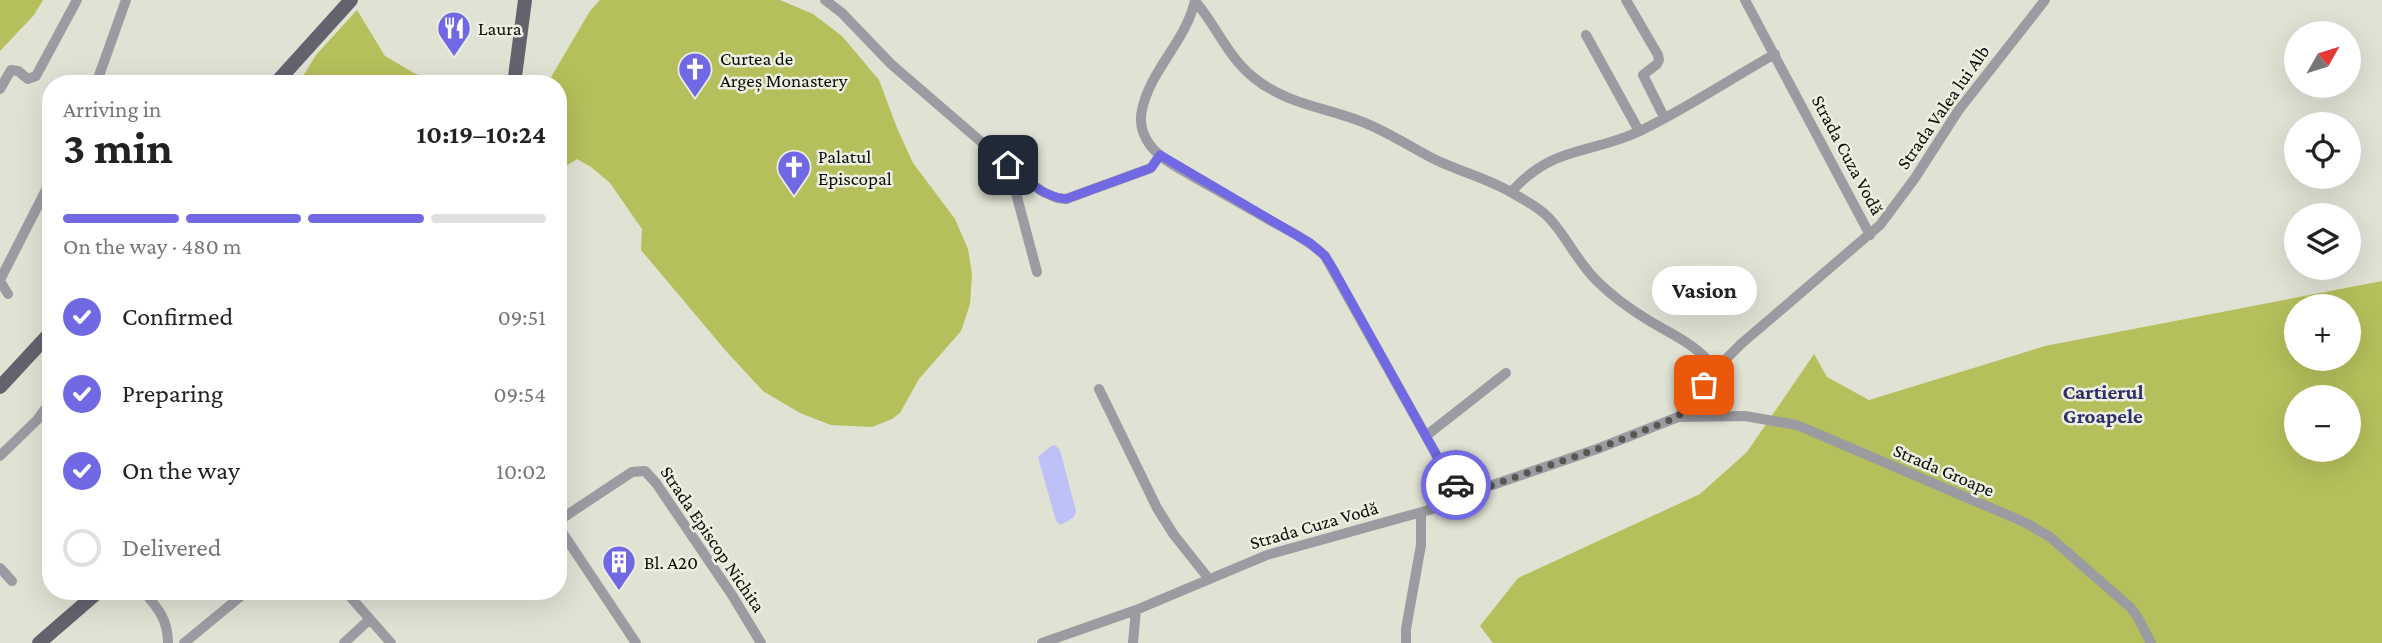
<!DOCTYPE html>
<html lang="en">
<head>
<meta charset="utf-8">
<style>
  :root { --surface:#fff; --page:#f2f2f2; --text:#222; --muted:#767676; --line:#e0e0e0; --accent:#7169e3 }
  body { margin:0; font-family:"Crimson Pro",serif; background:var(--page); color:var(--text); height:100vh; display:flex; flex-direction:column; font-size:26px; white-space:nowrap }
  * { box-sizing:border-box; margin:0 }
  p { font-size:23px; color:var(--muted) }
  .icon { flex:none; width:38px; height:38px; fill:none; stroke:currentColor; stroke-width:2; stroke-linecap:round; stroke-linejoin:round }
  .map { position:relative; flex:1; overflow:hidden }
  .side { position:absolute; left:42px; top:75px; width:525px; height:525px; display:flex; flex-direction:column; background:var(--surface); border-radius:28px; box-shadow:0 7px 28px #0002 }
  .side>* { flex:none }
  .needle { width:46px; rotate:51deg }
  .buttons { position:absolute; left:2284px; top:21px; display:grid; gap:14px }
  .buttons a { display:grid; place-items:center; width:77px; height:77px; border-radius:50%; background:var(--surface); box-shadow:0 7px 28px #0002; font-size:35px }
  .pin { position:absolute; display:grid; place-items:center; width:60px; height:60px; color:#fff; margin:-30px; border-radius:14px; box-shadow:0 4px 10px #0006 }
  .courier { position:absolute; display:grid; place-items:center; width:70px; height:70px; margin:-35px; border:5px solid #7169e3; border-radius:50%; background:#fff; color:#222; box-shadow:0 2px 9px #0007 }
  .bubble { position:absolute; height:49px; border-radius:24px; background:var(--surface); box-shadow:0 7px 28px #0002; font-size:23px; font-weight:700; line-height:49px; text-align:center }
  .headline em { font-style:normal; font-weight:700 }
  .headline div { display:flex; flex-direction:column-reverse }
  .headline { display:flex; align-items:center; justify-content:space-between; height:119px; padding:0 21px }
  h1 { font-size:46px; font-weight:700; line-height:52px }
  .bar { display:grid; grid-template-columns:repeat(4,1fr); gap:10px 7px; align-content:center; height:84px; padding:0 21px }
  .bar i { height:9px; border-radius:5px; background:var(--line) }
  .bar .current { background:var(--accent) }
  .bar p { grid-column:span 4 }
  ol { padding:0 21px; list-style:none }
  li { display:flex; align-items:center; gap:21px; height:77px }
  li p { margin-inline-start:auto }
  li .icon { padding:7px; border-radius:50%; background:var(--accent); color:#fff; stroke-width:4 }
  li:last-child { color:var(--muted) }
  li i { width:38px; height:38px; border:4px solid var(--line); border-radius:50% }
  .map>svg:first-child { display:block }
</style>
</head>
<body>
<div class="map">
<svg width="2382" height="643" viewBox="0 0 2382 643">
  <rect width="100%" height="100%" fill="#e0e2d4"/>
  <path fill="#b5bf5b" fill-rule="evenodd" d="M0 0H43L34 15 0 51Z
    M600 0H780L813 14 842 36 879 80 897 128 913 163 955 219 968 249 972 274 970 304 961 331 919 379 900 413 892 419 872 427 831 425 800 413 763 391 726 351 641 250 642 229 610 183 591 167 577 159 566 166 558 157V84H547L590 11Z
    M357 10 385 56 414 73 441 84H294L305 73 316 55Z
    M2382 281V643H1493L1480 626 1518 578 1700 494 1747 452 1814 354 1827 377 1869 400 2045 346ZM2296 306H2348V359H2296ZM2296 397H2348V450H2296Z"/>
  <path fill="#bec0f8" d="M1055 445 1060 450 1076 511 1074 517 1061 525 1056 521 1038 457 1051 446Z"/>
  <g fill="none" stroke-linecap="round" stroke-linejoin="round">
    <path stroke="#9b9ca2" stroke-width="10" d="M825 0 842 13 891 64 1022 177 1043 192 1057 198 1066 199 1151 168 1160 155
      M1195 0C1187 40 1150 70 1142 110 1139 123 1142 134 1150 145 1161 160 1181 169 1197 179 1222 193 1247 207 1271 221 1289 231 1310 241 1325 256L1442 465 1455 484
      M1626 0 1658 55 1659 60 1657 64 1643 75 1664 117
      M1745 0 1870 235
      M1195 1C1216 25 1227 56 1253 77 1284 103 1323 107 1360 121 1387 131 1410 147 1436 160 1461 172 1490 179 1514 194 1526 201 1539 207 1549 218 1567 237 1578 263 1597 281 1612 296 1630 309 1648 320 1676 337 1694 343 1716 369
      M1586 35 1639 131
      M96 84 126 0
      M0 89 11 70 18 71 28 79 36 76 77 0
      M1009 167 1037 272
      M1511 192C1553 145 1589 155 1640 131 1686 109 1730 79 1775 54
      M0 280 51 180
      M0 281 8 294
      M1099 389 1157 508 1174 535 1209 579
      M1678 417 1745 416 1797 425 2024 522 2050 537 2131 608 2138 618 2151 643
      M1427 435 1506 373
      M0 456 37 420 51 401
      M1460 499 1475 491 1597 449 1678 417 1716 369 1741 344 1880 225 1915 178 1958 111 2045 0
      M1430 509C1436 498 1437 484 1450 482L1459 488 1475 491
      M558 521 632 472 645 471 656 483 732 595 761 643
      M558 526 636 643
      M0 568 12 581
      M144 592C158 608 168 620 168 643
      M346 592 391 643
      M184 643 246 592
      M344 643 370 619
      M1042 643 1136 610 1267 555 1447 505
      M1133 643 1136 610
      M1406 643V629L1421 545V513"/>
    <path stroke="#62636d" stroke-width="14" d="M275 84 351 0
      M514 84 525 0
      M0 387 51 332
      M39 643 98 592"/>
  </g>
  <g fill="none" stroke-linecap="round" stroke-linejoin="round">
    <path stroke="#56574f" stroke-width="7" stroke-dasharray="0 12.6" d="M1456 485 1459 488 1475 491 1597 449 1678 417 1704 385"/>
    <path stroke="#7169e3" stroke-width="9" d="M1008 165C1025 179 1043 197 1066 199L1151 168 1160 155 1310 243 1325 256 1332 267 1442 465 1456 485"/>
  </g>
  <defs>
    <g id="restaurant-pin" transform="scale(1.75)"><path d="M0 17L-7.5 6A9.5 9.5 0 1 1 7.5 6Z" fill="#7169e3" stroke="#edefe1"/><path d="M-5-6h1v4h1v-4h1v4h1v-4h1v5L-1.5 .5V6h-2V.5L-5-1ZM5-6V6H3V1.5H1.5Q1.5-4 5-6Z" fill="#fff"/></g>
    <g id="church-pin" transform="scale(1.75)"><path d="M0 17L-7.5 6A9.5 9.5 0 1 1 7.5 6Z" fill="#7169e3" stroke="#edefe1"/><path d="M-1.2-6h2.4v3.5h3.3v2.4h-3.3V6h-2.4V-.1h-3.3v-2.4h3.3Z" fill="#fff"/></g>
    <g id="building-pin" transform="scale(1.75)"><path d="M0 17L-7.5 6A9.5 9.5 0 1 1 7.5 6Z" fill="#7169e3" stroke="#edefe1"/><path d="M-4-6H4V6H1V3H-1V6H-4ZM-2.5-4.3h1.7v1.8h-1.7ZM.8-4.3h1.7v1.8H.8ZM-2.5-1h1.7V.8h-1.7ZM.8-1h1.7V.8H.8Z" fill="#fff"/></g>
  </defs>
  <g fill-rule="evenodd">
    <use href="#restaurant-pin" x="454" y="28"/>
    <use href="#church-pin" x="695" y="69"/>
    <use href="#church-pin" x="794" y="167"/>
    <use href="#building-pin" x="619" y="562"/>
  </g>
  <g text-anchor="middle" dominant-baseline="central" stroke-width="5" stroke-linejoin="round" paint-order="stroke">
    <g font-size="19" fill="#0b0c08" stroke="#edefe1" text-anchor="start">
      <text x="478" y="28">Laura</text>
      <text x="720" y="58">Curtea de<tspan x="720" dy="22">Argeș Monastery</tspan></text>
      <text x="818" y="156">Palatul<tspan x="818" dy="22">Episcopal</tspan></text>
      <text x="644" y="562">Bl. A20</text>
    </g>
    <g font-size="19" fill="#0b0c08" stroke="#edefe1">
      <text transform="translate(1943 107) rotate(-55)">Strada Valea lui Alb</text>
      <text transform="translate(1848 155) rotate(62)">Strada Cuza Vodă</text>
      <text transform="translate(1944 470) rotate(23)">Strada Groape</text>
      <text transform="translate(1314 525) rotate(-16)">Strada Cuza Vodă</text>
      <text transform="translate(713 539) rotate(56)">Strada Episcop Nichita</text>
    </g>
    <g font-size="21" font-weight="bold" fill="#312d68" stroke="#edefe1">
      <text x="2103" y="392">Cartierul<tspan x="2103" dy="24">Groapele</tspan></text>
    </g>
  </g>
</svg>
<div class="buttons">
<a><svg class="needle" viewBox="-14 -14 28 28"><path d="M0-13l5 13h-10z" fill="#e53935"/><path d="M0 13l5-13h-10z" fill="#767676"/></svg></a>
<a><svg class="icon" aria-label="locate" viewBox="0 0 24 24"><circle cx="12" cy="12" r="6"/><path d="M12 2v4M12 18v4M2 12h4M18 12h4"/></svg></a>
<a><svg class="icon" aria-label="layers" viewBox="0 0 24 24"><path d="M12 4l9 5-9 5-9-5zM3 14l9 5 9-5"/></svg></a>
<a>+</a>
<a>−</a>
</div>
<div class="pin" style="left:1704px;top:385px;background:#ea580c"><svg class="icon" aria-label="bag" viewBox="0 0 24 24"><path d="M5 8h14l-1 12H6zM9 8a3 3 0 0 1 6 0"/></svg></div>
<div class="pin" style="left:1008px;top:165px;background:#1f2937"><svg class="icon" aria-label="home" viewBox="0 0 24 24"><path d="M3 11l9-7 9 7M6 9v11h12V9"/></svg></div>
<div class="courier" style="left:1456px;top:485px"><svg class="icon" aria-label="car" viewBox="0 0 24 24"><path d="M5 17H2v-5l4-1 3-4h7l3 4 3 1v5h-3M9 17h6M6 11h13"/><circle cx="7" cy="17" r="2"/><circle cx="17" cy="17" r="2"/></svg></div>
<div class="bubble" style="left:1652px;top:266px;width:105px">Vasion</div>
<section class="side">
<div class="headline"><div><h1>3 min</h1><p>Arriving in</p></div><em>10:19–10:24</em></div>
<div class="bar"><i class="current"></i><i class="current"></i><i class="current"></i><i></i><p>On the way · 480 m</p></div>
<ol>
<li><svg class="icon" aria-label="check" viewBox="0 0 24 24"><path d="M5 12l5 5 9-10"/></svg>Confirmed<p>09:51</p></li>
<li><svg class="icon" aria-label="check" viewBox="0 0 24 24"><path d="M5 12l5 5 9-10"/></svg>Preparing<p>09:54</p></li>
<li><svg class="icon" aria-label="check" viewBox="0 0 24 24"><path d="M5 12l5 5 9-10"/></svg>On the way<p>10:02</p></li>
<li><i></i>Delivered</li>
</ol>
</section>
</div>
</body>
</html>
